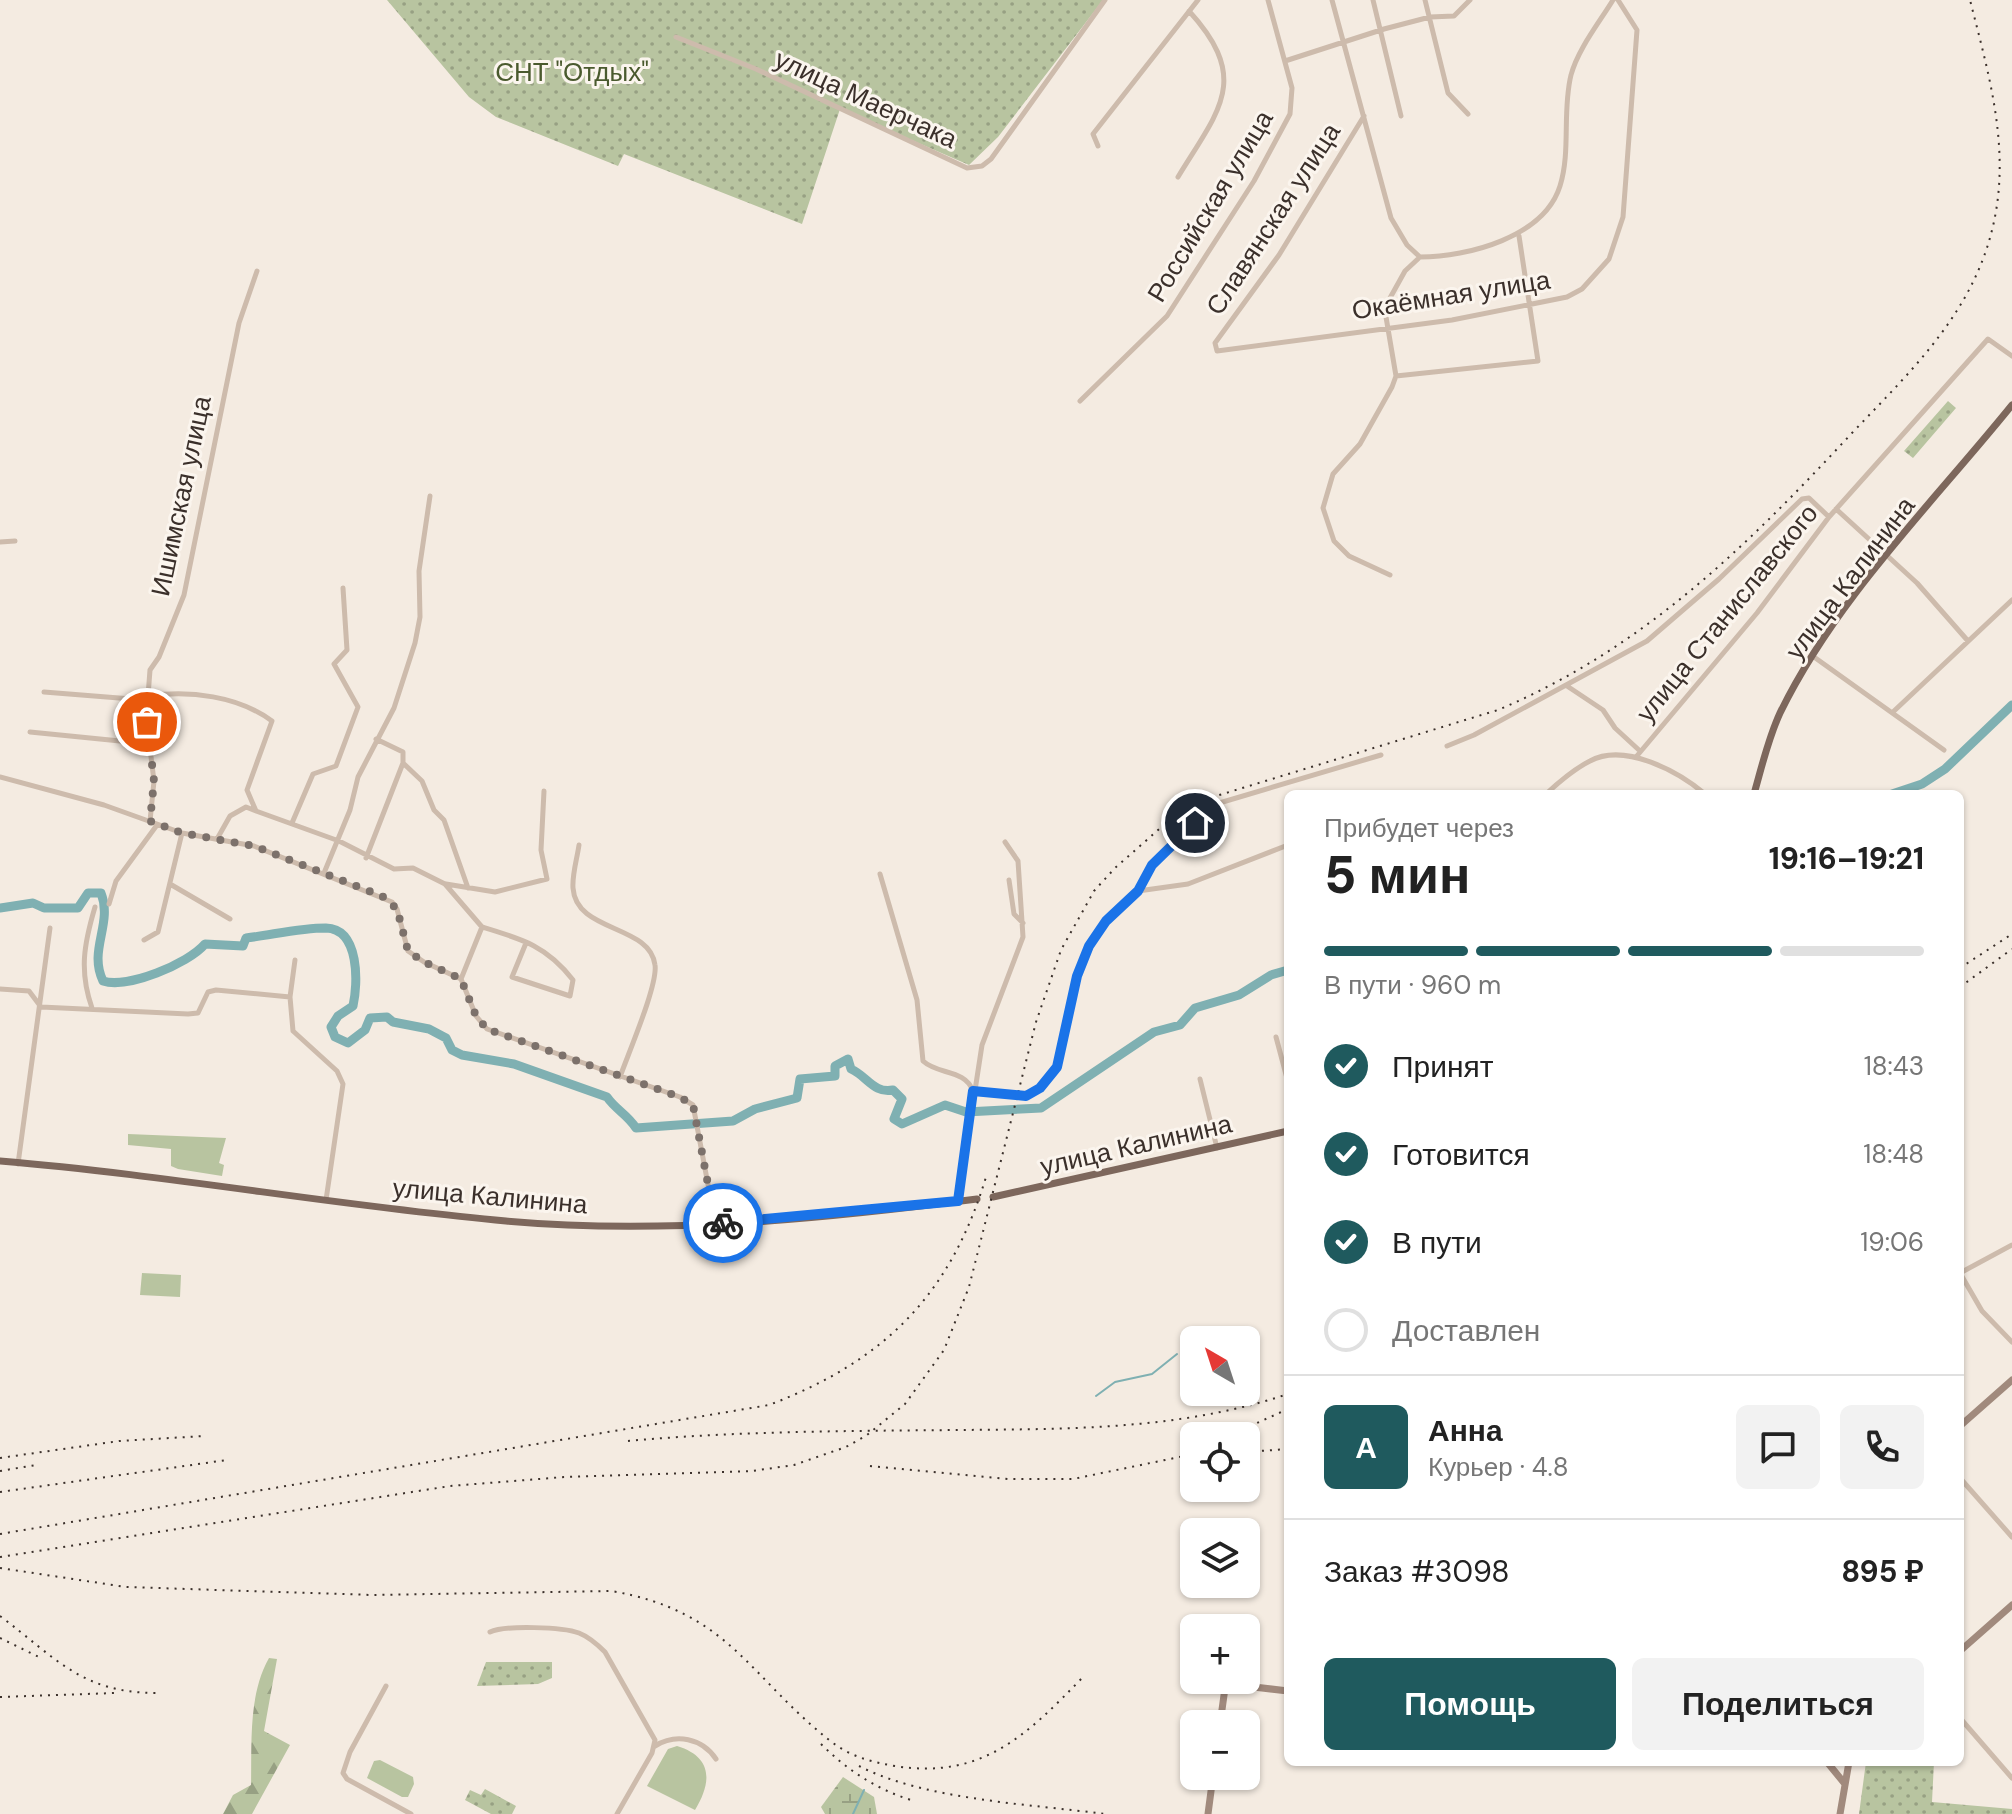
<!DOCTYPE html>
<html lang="ru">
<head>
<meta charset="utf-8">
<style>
  :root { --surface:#fff; --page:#f2f2f2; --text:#222; --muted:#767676; --line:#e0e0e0; --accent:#1f5a5e }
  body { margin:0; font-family:"DM Sans",sans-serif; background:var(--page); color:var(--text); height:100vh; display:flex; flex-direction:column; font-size:30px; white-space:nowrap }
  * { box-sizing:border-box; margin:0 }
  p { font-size:26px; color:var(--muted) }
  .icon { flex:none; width:44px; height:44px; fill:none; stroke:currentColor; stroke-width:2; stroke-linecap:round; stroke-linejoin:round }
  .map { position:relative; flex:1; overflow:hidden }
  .details { position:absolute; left:1284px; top:790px; width:680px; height:976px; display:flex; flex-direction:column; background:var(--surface); border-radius:12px; box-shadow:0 2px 6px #0004 }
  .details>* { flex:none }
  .needle { width:52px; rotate:321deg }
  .tools { position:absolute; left:1180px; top:1326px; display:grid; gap:16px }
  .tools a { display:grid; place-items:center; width:80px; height:80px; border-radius:12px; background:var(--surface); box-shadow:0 2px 6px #0004; font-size:40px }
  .pin { position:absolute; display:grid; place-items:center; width:68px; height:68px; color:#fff; margin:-34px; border:4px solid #fff; border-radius:50%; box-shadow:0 2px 8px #0007 }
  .courier { position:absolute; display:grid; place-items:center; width:80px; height:80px; margin:-40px; border:6px solid #1a73e8; border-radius:50%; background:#fff; color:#222; box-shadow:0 2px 10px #0007 }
  .head em { font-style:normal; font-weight:800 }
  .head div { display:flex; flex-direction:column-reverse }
  .head { display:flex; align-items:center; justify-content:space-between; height:136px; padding:0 40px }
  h1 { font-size:52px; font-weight:800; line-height:60px }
  .bar { display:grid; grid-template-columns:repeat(4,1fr); gap:12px 8px; align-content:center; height:96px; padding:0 40px }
  .bar i { height:10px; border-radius:6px; background:var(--line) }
  .bar .selected { background:var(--accent) }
  .bar p { grid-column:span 4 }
  .line { display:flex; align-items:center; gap:20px; padding:0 40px; border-top:2px solid var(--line) }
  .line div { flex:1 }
  .round { display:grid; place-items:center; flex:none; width:84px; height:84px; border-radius:12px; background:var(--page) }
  ol { padding:0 40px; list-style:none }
  li { display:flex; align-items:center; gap:24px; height:88px }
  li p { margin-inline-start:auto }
  li .icon { padding:8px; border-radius:50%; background:var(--accent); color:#fff; stroke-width:4 }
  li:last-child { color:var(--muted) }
  li i { width:44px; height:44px; border:4px solid var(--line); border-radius:50% }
  .primary-button { display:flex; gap:16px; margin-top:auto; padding:16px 40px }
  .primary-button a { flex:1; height:92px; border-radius:12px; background:var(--accent); color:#fff; font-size:32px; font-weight:800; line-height:92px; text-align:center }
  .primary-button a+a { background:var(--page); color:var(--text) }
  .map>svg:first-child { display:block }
</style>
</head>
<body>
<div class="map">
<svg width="2012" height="1814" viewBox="0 0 2012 1814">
  <defs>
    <pattern id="forest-firs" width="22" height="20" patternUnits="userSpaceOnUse" patternTransform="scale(2)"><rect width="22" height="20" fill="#b8c4a0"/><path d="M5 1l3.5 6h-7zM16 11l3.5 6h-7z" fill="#97a083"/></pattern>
    <pattern id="wetland-marsh" width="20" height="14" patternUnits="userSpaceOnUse" patternTransform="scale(2)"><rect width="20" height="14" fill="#b8c4a0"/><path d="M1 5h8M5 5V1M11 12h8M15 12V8" fill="none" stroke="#97a083"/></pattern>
    <pattern id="park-dots" width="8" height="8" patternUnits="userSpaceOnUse" patternTransform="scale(2)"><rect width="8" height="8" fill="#b8c4a0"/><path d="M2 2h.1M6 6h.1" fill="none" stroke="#97a083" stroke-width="1.8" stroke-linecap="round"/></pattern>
  </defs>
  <rect width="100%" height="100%" fill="#f4ebe1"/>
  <path fill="#b8c4a0" d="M128 1134 226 1138 219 1163 224 1165 222 1176 178 1169 171 1166V1149L128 1145Z
    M142 1273 181 1275 180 1297 140 1295Z
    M677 1746C713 1757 712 1782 695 1810L647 1786 668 1749Z
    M380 1760 413 1777 414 1784 408 1797H402L367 1778 374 1761Z"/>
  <path fill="url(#forest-firs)" d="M269 1658 277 1659 264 1731 290 1745 252 1814H223L233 1795 251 1785C252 1744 248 1695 269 1658Z"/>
  <path fill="url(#wetland-marsh)" d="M843 1777 874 1797 877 1814H825L821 1807Z"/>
  <path fill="url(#park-dots)" d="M387 0H1103L998 137 969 165 840 109 802 224 624 154 618 166 496 117 469 97Z
    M1948 401 1956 408 1913 458 1904 451Z
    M486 1662H552V1678L538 1684 477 1686Z
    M1866 1762H1934L1932 1802 2012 1809V1814H1859Z
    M485 1789 516 1806 512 1814H491L465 1800 470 1790 481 1795Z"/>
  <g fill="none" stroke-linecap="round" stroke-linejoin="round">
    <path stroke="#7fb0b2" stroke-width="2" d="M1096 1396 1115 1382 1152 1374 1177 1354
      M853 1814 864 1790"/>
    <path stroke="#7fb0b2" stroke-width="9" d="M1892 794 1922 784 1945 769 2012 705
      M0 908 33 903 44 908H78L88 893H101C113 924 88 950 103 981 127 989 188 964 205 944L243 946 246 938C272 935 299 928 326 928 360 929 358 984 353 1006L338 1016 331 1027 335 1037 348 1043 365 1030 370 1018 387 1017 393 1022 429 1029 446 1038 452 1050 462 1055 514 1064 607 1097C616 1110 627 1114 636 1128L733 1121 755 1109 797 1098 800 1079 835 1076V1066L848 1059 851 1069C867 1076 874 1094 893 1090L902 1099 894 1119 902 1124 945 1105 966 1112 1041 1108 1154 1032 1180 1025 1195 1008 1239 995 1271 975 1288 970"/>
    <path stroke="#cdbbac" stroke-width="5" d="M1332 0 1391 218 1407 245 1420 257
      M1373 0 1401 116
      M1425 0 1448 93 1468 114
      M676 37 756 69 967 168 982 166 991 159 1105 0
      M1285 61 1384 29 1430 17 1454 16 1470 0
      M1364 116 1279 255 1215 343 1217 351 1452 320 1567 297 1582 289 1609 259 1623 217 1637 30 1618 0
      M1098 146 1093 134 1198 0
      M1178 177C1218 111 1252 80 1189 11
      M1420 257C1468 257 1544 237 1560 186 1571 151 1562 111 1571 75 1578 49 1599 23 1613 0
      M1396 376 1538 361 1519 236
      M1080 401 1167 316 1254 181 1290 114 1292 88 1268 0
      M1836 509 1917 583 1968 641
      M0 542 15 541
      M1390 575 1349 556 1334 541 1323 508 1333 474 1360 444 1392 387 1396 376 1386 317 1390 298 1405 271 1420 257
      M1814 657 1944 750
      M1567 686 1603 710 1615 728 1640 751
      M44 692 144 700
      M148 696C190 690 238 696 272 721L247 790 256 811 246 807 230 816 217 839
      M1894 711 2012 600
      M30 732 150 744
      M376 739 403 752V763L422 781 434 810 444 820 468 888
      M1447 746 1474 735 1647 641 1719 579 1802 499 1809 498 1829 517
      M1636 757 1757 613 1829 517 1988 339 2012 356
      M0 777 104 805 182 833 254 846 392 902 397 909 408 951 424 962 461 979 476 1016 487 1029 680 1097 693 1105 710 1195 712 1224
      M1546 794C1560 781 1574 769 1590 761 1625 742 1679 772 1705 794
      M256 811 339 841 394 869 413 868 445 884 482 927 461 979
      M150 821 154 781 144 700 148 696 150 670 159 657 184 595 239 323 257 271
      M292 823 313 774 336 766 358 707 334 664 347 650 343 588
      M579 845C577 859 572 875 573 888 576 933 650 924 655 965 658 985 628 1054 620 1077
      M366 858 403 763
      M324 873 350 810 358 777 394 708 415 643 420 617 419 571 430 496
      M880 874 917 1000 923 1061C938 1075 965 1069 973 1091L1026 1096 1040 1088 1057 1067 1077 976 1089 946 1106 921 1138 891 1188 884 1288 845
      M1009 880 1014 914 1023 923
      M170 884 230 919
      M446 884 495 892 547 879 541 850 544 791
      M1138 891 1152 865 1216 804 1381 755
      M109 904 116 881 157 825
      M482 927C522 939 547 946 573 980L570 996 512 977 526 943
      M144 940 158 932 182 833
      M0 989 29 991 41 1007 188 1014 198 1013 208 992 216 990 290 997 293 1031 337 1071 343 1084 326 1200
      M290 997 295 960
      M92 1008C79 971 84 944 95 907
      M1276 1037 1288 1082
      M1200 1079 1217 1148
      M18 1164 50 928
      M958 1201 982 1045 1023 937 1018 861 1005 842
      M2012 1245 1960 1273 1982 1311 2012 1342
      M1960 1478 2012 1537
      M490 1632C505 1625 563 1627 579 1633 589 1637 597 1644 605 1652L655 1740 652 1753 617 1814
      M386 1686 350 1752 343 1773 347 1779 411 1814
      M1960 1718 2012 1778
      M655 1746C676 1733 702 1738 716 1759"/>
    <path stroke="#a18a7d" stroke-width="7" d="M1960 1426 2012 1380
      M1960 1651 2012 1605
      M1220 1724 1225 1688 1237 1685 1288 1691
      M1827 1762 1845 1784
      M1208 1814 1213 1776
      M1840 1814 1849 1762"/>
    <path stroke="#7d675c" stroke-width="7" d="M1754 794C1762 766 1768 739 1780 713 1836 598 1933 503 2012 405
      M0 1161C169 1175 337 1206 506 1221 662 1235 822 1219 977 1199
      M993 1197 1288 1131"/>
    <path stroke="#3b302b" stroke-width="2" stroke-dasharray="2 6" stroke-linecap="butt" d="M1960 968 2012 934
      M1960 987 2012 949
      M1228 1436 1288 1409
      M628 1441C738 1431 847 1431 957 1430 1070 1429 1180 1430 1288 1394
      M1246 1452 1288 1449
      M0 1458 119 1441 204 1436
      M870 1466 1008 1479H1073L1194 1454
      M0 1471 36 1465
      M0 1492 227 1460
      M0 1534 769 1405C884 1361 950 1296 986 1177
      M0 1557 450 1486 564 1477 752 1471 794 1465 846 1447 867 1435 905 1404 944 1350 969 1287 1036 1022 1061 950 1094 891 1115 868 1166 823 1203 800 1498 710C1644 648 1746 547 1852 433 1911 371 1973 313 1993 226 2011 149 1989 75 1970 0
      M0 1568 126 1587 372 1595 611 1591C730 1611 749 1678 833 1743 852 1757 872 1762 895 1766 982 1780 1027 1735 1083 1677
      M0 1616C55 1657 81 1693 156 1693
      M0 1638 41 1658
      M0 1697 115 1693
      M821 1744C847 1770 876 1789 911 1800
      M859 1766C925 1800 1030 1804 1105 1814"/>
  </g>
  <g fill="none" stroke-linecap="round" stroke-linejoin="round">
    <path stroke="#7c716b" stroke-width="8" stroke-dasharray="0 14.4" d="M147 722 154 781 150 821 182 833 254 846 382 896 397 909 408 951 424 962 461 979 476 1016 487 1029 680 1097 693 1105 710 1195 712 1224 723 1223"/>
    <path stroke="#1a73e8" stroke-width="10" d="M723 1223 958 1201 973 1091 1026 1096 1040 1088 1057 1067 1077 976 1089 946 1106 921 1138 891 1152 865 1195 823"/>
  </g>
  <g text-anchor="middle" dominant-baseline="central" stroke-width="6" stroke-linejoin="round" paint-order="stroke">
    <g font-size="26" fill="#4a5a2e" stroke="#fbf5ee">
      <text x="572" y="72">СНТ "Отдых"</text>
    </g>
    <g font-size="26" fill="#3b302b" stroke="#fbf5ee">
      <text transform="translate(866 99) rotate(25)">улица Маерчака</text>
      <text transform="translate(1210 206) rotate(-59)">Российская улица</text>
      <text transform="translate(1273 219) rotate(-57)">Славянская улица</text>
      <text transform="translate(1451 295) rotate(-9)">Окаёмная улица</text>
      <text transform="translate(181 496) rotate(-78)">Ишимская улица</text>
      <text transform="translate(1850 578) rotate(-53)">улица Калинина</text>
      <text transform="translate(1727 613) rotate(-51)">улица Станиславского</text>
      <text transform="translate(1136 1145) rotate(-13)">улица Калинина</text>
      <text transform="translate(490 1196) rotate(5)">улица Калинина</text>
    </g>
  </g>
</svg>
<div class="tools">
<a><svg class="needle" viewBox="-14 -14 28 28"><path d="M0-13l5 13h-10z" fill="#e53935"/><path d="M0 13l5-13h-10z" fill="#767676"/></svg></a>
<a><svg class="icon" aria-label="locate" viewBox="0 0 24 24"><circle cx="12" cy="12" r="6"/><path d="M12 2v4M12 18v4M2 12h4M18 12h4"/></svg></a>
<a><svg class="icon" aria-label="layers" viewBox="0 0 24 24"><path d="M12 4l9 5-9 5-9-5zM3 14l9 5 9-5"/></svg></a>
<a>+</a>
<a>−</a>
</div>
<div class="pin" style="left:147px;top:722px;background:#ea580c"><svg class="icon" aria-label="bag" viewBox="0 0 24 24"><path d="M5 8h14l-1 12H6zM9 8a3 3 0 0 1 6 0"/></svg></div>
<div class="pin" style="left:1195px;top:823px;background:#1f2937"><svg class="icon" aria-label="home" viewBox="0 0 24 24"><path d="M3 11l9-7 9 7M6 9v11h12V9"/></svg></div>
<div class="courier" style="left:723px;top:1223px"><svg class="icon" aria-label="bike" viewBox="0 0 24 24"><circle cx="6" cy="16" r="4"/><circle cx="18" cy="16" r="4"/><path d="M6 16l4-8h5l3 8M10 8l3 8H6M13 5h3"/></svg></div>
<section class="details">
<div class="head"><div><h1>5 мин</h1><p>Прибудет через</p></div><em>19:16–19:21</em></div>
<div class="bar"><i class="selected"></i><i class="selected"></i><i class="selected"></i><i></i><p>В пути · 960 m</p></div>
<ol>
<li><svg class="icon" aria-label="check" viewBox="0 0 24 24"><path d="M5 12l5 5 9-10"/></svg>Принят<p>18:43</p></li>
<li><svg class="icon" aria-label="check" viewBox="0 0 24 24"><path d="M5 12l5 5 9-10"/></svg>Готовится<p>18:48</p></li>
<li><svg class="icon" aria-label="check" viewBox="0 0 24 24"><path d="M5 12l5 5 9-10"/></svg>В пути<p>19:06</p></li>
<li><i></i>Доставлен</li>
</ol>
<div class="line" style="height:144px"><b class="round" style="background:var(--accent);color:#fff">А</b><div><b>Анна</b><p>Курьер · 4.8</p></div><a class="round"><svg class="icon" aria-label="chat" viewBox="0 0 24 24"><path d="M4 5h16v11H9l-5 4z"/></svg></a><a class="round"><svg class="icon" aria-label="phone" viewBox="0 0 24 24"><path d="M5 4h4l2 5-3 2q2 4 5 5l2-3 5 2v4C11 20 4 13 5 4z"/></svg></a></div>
<div class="line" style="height:104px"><div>Заказ #3098</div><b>895 ₽</b></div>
<div class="primary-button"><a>Помощь</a><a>Поделиться</a></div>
</section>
</div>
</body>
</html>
